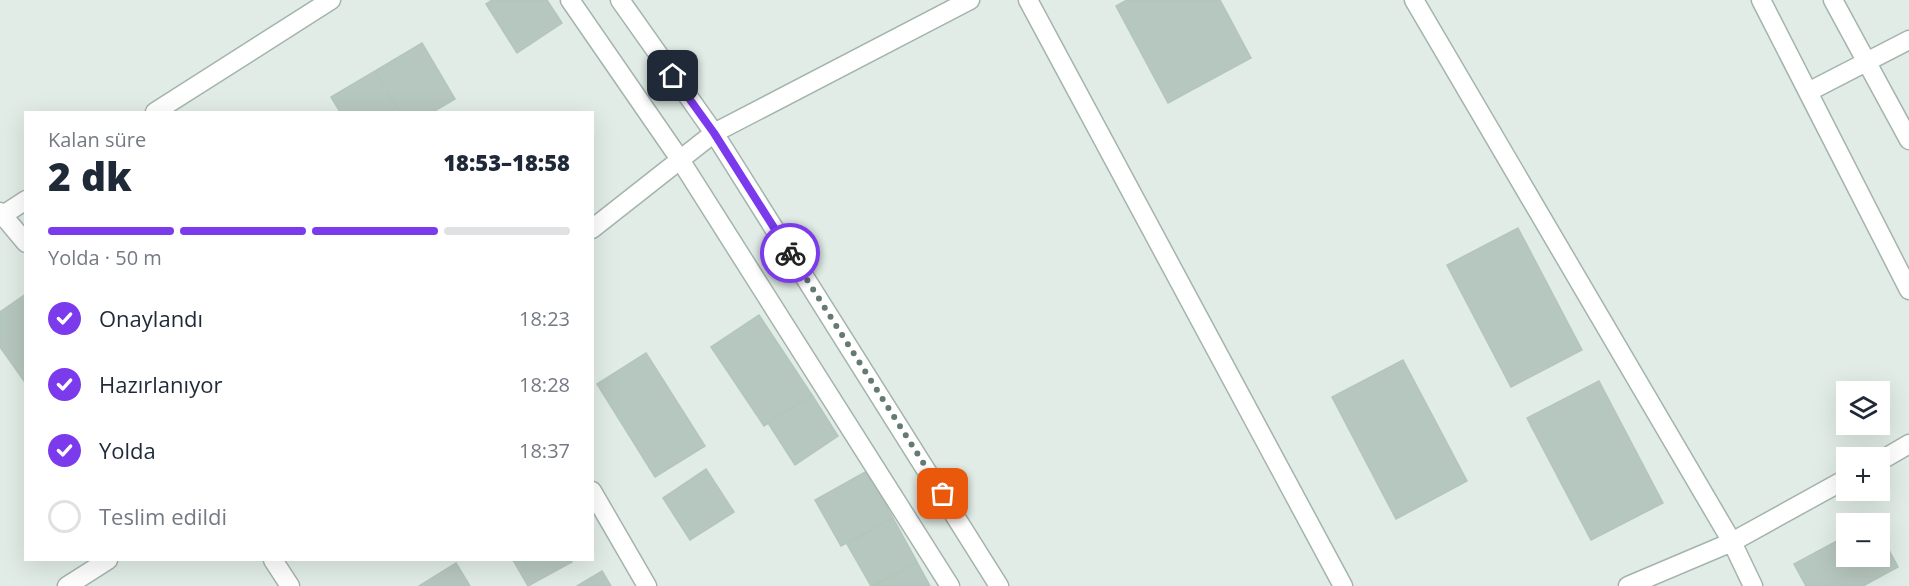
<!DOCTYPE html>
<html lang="tr">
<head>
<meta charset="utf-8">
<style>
  :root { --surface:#fff; --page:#f2f2f3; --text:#1f2937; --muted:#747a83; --line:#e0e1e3; --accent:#7c3aed }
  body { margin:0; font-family:"Open Sans",sans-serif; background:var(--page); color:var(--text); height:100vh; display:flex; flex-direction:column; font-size:22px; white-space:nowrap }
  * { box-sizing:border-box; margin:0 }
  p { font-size:20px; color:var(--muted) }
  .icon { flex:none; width:33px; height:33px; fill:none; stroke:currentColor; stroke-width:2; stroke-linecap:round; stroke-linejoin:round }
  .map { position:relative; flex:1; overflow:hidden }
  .panel { position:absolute; left:24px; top:111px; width:570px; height:450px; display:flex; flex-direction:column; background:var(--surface); border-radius:0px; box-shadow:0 6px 24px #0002 }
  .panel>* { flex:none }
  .buttons { position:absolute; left:1836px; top:381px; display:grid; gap:12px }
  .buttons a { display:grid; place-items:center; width:54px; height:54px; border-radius:0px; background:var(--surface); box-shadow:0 6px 24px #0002; font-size:30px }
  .pin { position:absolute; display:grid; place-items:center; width:51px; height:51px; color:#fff; margin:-26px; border-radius:12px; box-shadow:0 3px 9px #0006 }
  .courier { position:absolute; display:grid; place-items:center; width:60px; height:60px; margin:-30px; border:4px solid #7c3aed; border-radius:50%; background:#fff; color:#222; box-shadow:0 2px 8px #0007 }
  .summary em { font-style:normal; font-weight:800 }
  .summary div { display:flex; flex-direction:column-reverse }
  .summary { display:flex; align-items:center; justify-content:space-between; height:102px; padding:0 24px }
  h1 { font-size:39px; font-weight:800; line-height:45px }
  .bar { display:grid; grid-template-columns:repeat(4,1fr); gap:9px 6px; align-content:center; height:72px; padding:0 24px }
  .bar i { height:8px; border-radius:4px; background:var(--line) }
  .bar .selected { background:var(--accent) }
  .bar p { grid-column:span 4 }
  ol { padding:0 24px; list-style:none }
  li { display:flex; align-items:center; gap:18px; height:66px }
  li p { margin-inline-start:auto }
  li .icon { padding:6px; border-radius:50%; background:var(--accent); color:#fff; stroke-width:4 }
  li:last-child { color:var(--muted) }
  li i { width:33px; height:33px; border:3px solid var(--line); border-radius:50% }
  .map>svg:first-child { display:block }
</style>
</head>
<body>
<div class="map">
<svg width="1909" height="586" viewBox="0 0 1909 586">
  <rect width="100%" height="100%" fill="#e1ece6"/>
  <path fill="#b6c7bf" stroke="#b3c6bc" stroke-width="1.5" d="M492 0H547L562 23 517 53 486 4Z
    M1127 0H1220L1251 58 1168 103 1116 6Z
    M422 43 455 99 433 112H400L375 71Z
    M375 71 400 112H340L331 97Z
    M1518 228 1582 350 1511 387 1447 265Z
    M26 294V384L0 347V312Z
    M759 315 812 395 764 426 711 347Z
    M646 353 705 446 655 477 597 384Z
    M1403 360 1467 481 1396 519 1332 397Z
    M1599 381 1663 503 1591 540 1527 418Z
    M812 395 838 436 795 465 768 423Z
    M706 469 734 512 690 540 663 498Z
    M867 471 893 518 841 546 815 500Z
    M893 518 917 562 871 586 847 544Z
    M1880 533 1898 567 1863 586H1806L1794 564 1846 536V556H1880Z
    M513 560H571L572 562 528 586Z
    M917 562 930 586H874Z
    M456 563 470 586H419Z
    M602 571 611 586H577Z"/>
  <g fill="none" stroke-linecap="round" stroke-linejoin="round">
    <g stroke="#a4b4ad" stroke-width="21">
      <path id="minor" d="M570 0 679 158 950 586
        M620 0 714 133 999 586
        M1028 0 1343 586
        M1414 0 1732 542 1753 586
        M1761 0 1909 290
        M1833 0 1909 140
        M1808 92 1909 40
        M155 112 331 0
        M0 212 26 243
        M0 217 26 200
        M592 229 714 133 970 0
        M1880 461 1909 444
        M592 491 647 586
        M273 560 290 586
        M67 586 108 560
        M1628 586 1732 542 1846 479"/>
    </g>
    <use href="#minor" stroke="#fff" stroke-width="18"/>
  </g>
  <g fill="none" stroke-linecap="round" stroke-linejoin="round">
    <path stroke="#647a72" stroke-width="6" stroke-dasharray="0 10.8" d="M790 253 943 494"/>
    <path stroke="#7c3aed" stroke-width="8" d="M673 76 714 133 790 253"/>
  </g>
</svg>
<div class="buttons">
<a><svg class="icon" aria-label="layers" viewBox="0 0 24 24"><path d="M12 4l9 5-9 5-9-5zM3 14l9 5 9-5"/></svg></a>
<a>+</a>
<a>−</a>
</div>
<div class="pin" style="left:943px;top:494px;background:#ea580c"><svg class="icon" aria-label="bag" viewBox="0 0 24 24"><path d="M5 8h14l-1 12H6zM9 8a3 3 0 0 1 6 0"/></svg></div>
<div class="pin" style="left:673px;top:76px;background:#1f2937"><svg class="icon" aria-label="home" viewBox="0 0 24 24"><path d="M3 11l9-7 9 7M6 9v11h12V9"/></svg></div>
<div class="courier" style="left:790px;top:253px"><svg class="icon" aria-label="bike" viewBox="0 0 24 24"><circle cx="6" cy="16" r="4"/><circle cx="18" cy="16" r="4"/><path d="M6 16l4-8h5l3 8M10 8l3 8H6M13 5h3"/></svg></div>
<section class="panel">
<div class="summary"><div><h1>2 dk</h1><p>Kalan süre</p></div><em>18:53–18:58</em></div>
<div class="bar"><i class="selected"></i><i class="selected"></i><i class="selected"></i><i></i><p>Yolda · 50 m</p></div>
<ol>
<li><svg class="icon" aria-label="check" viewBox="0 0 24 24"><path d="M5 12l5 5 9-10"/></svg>Onaylandı<p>18:23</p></li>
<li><svg class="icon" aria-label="check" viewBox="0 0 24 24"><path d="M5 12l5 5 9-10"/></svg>Hazırlanıyor<p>18:28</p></li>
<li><svg class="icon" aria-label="check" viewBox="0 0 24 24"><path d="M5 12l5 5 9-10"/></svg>Yolda<p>18:37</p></li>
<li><i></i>Teslim edildi</li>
</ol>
</section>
</div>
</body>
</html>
